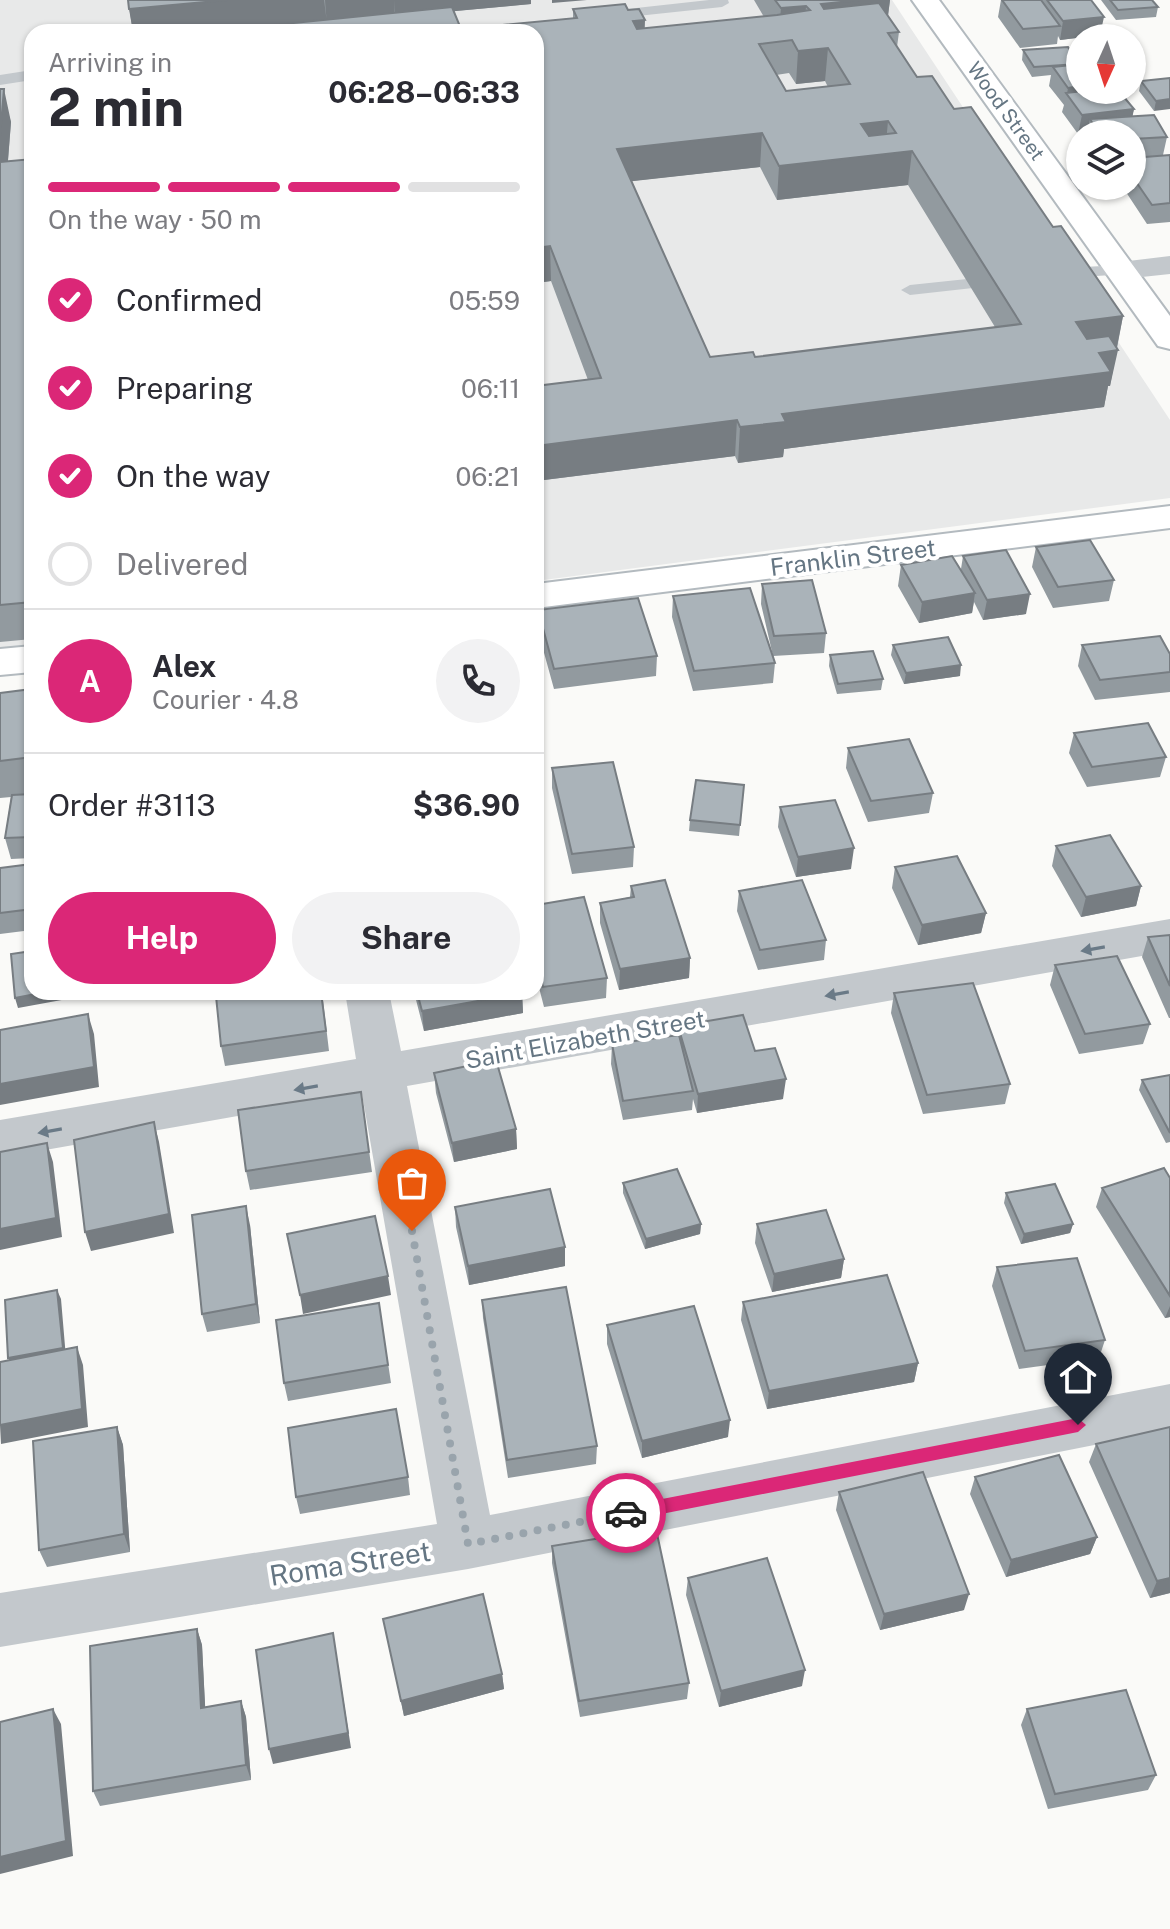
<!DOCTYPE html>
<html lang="en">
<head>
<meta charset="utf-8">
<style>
  :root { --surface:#fff; --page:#f2f2f3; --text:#2b2b33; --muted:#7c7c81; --line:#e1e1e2; --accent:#db2777 }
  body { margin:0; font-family:"Public Sans",sans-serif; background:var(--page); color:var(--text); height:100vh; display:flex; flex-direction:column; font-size:30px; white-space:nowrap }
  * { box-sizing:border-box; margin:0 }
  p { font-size:26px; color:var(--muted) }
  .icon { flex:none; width:44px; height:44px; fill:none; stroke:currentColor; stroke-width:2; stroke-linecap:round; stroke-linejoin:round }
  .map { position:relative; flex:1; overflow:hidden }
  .side { position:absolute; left:24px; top:24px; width:520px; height:976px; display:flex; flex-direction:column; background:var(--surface); border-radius:24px; box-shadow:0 2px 6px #0004 }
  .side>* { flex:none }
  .needle { width:52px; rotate:183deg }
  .fabs { position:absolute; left:1066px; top:24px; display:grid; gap:16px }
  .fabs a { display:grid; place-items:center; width:80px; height:80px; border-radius:50%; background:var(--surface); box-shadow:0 2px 6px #0004; font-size:40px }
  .pin { position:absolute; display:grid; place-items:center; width:68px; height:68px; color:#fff; margin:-82px -34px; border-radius:50% 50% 50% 0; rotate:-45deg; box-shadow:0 0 8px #0007 }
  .pin .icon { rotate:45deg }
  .courier { position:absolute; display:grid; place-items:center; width:80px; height:80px; margin:-40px; border:6px solid #db2777; border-radius:50%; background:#fff; color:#222; box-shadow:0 2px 10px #0007 }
  .head em { font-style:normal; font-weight:700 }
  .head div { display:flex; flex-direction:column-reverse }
  .head { display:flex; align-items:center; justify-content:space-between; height:136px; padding:0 24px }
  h1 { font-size:52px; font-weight:700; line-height:60px }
  .bar { display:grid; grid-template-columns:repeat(4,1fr); gap:12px 8px; align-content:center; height:96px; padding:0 24px }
  .bar i { height:10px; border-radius:6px; background:var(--line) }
  .bar .active { background:var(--accent) }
  .bar p { grid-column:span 4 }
  .line { display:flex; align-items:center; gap:20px; padding:0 24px; border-top:2px solid var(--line) }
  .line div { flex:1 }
  .round { display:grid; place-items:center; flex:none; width:84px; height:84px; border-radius:42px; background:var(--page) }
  ol { padding:0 24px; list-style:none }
  li { display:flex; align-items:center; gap:24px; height:88px }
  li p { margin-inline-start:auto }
  li .icon { padding:8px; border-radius:50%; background:var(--accent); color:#fff; stroke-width:4 }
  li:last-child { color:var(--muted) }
  li i { width:44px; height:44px; border:4px solid var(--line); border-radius:50% }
  .primary-button { display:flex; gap:16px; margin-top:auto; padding:16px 24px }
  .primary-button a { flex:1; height:92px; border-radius:48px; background:var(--accent); color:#fff; font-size:32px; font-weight:700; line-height:92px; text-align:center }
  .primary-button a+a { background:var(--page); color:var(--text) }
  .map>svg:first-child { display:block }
</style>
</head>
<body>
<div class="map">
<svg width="1170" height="1929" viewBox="0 0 1170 1929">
  <rect width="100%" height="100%" fill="#fafaf8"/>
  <path fill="#e8e9e9" d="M0 0H892L1170 420V498L536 581V32H32V647L0 651Z"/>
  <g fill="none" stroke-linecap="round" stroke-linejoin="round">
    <g stroke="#b3babf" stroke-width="4">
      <path id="secondary" d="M912 0H939L1170 316V349L1158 346Z
        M1170 506V528L536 608V584Z
        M32 646V672L0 675V649Z"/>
    </g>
    <path fill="#c3c8cc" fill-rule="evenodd" d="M709 0H728L729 3 722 7 609 19 602 15 609 11Z
      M32 70V80L0 85V75Z
      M1123 265 1132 270 1129 274 1063 278 1054 273 1063 268Z
      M967 279 973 280 976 284 973 288 910 295 901 290 910 285Z"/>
    <path fill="#c3c8cc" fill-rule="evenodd" d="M1170 256V274L1123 279 1112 277 1107 270 1112 263Z
      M1170 919V951L407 1086 490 1515 1170 1384V1430L468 1569 0 1647V1593L437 1524 362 1094 0 1158V1120L356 1059 345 992H389L401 1051Z"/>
    <use href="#secondary" fill="#fff" fill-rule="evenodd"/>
  </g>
  <path fill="#929a9f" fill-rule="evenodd" d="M128 0H531V4L454 11 461 29 573 18V9L628 10 645 29 764 17 754 0H890L888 16 899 32 897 47 917 77 954 109 1053 227 1123 316 1110 386H1108L1104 407 784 449 783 457 738 463 735 456 536 481V386L588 380 551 281 536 283V32H133ZM789 73 796 84 825 81 828 87 786 91 776 75ZM760 167 777 200 908 185 995 327 755 357H710L631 181Z
    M1001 0H1091L1100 35 1060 40 1058 36 1057 44 1020 48 998 17Z
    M1101 0H1152L1158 7 1156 17 1116 20Z
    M1068 47 1080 90H1128L1126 99 1134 109 1132 116 1167 137 1163 155H1170V222L1147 224 1122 186H1132V134H1078L1062 112 1064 105 1049 86 1051 75 1032 77 1022 60 1023 50Z
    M1170 78 1154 111 1139 91 1141 81Z
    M0 89 11 122 8 161 32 159V639L0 642Z
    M1036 547 1114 580 1109 601 1053 608 1032 567Z
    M963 556 1026 614 983 620 974 602 972 613 919 623 898 586 901 565 961 569Z
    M762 584 826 633 824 653 773 656 761 604Z
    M673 596 775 663 773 683 693 691 672 617Z
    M538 610 657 656 656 676 554 689 538 631Z
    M893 645 960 676 904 684 891 655Z
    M1082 645 1170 654V692L1095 700 1078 666Z
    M830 655 883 679 881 690 837 694 829 666Z
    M32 689V858L11 859 5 838 11 797 0 798V693Z
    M1074 733 1166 757 1160 777 1087 787 1069 753Z
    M848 748 933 793 929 813 868 822 846 768Z
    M552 768 634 847 633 867 572 874 552 788Z
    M744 785 739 836 689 831 690 820Z
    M780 807 851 869 796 877 778 827Z
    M1056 846 1141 886 1136 906 1081 917 1052 866Z
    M32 864V930L0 934V868Z
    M895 867 986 913 981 933 918 945 892 888Z
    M631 886 690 958 689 978 619 990 600 923V903L630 897Z
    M739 891 826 940 824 960 758 970 737 911Z
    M536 905 607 978 606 998 544 1007 536 976Z
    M1170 935V1018H1169L1142 957 1148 937Z
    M1055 965 1150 1024 1143 1044 1079 1054 1050 985Z
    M322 992 329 1051 225 1066 221 1046Z
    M414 992H522L523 1013 424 1031Z
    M894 993 1010 1084 1005 1104 923 1114 891 1013Z
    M678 1026 755 1051 783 1099 697 1113 693 1099 692 1110 623 1120 611 1064 612 1044 677 1035Z
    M434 1073 516 1129 517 1149 454 1162 436 1093Z
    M1170 1075V1142L1166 1143 1139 1090 1142 1080Z
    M361 1092 372 1172 250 1190 246 1171Z
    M1170 1178V1317L1165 1318 1096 1207 1102 1188Z
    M623 1183 701 1224 700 1234 645 1249 623 1193Z
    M1006 1193 1073 1224 1070 1233 1021 1244 1004 1203Z
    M455 1207 565 1266 469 1285 456 1227Z
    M757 1224 844 1259 841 1278 772 1292 755 1243Z
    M250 1225 260 1323 207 1332 202 1314Z
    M997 1267 1105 1340 1099 1358 1019 1369 992 1286Z
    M482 1300 597 1446 596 1464 508 1478 483 1318Z
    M743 1302 918 1363 914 1382 767 1409 741 1320Z
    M379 1303 391 1383 288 1401 284 1383Z
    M607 1325 728 1437 642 1458 607 1344Z
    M117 1427 123 1445 130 1552 47 1567 39 1550Z
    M1096 1444 1170 1593 1150 1598 1089 1462Z
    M408 1477 410 1495 300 1514 296 1497Z
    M975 1477 1097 1537 1090 1554 1006 1577 970 1494Z
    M839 1492 964 1610 880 1630 836 1510Z
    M552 1546 689 1683 687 1699 580 1717 552 1563Z
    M688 1578 802 1686 719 1707 686 1595Z
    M383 1619 502 1674 504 1689 404 1716Z
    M197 1629 202 1645 205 1707 241 1701 246 1717 251 1780 100 1806 93 1791Z
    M1027 1709 1156 1775 1148 1790 1048 1809 1021 1725Z"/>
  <path fill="#777d82" d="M227 0H324L327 23 237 32H133L129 9Z
    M325 0H394L395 19 327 26Z
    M394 0H531V4L424 14 396 23Z
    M552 0H587L552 3Z
    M860 0H890L886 30 818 37 821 4Z
    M806 6 804 38 778 41 781 8Z
    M1104 17 1100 35 1060 40 1063 21Z
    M645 20 644 52 633 21Z
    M828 48 825 81 796 84 798 51Z
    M1080 86V90H1128L1126 100 1067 94 1068 88Z
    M4 89 11 122 5 196 0 172V136Z
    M1170 99V109L1154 111 1156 101Z
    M1134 109 1130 129 1090 119 1087 133 1078 134 1082 115Z
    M888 121 885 154 912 151 908 185 777 200 779 166 861 124Z
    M762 133 760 167 616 183 617 149Z
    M550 246 551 281 536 283V248Z
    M1123 316 1116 351 1118 350 1110 386H1108L1104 407 784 449 783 457 738 463 740 427 782 414 1069 357 1076 322Z
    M737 420 735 456 536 481V446Z
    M975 593 972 613 919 623 922 602Z
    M1030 594 1026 614 983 620 987 600Z
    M961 665 960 676 904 684 906 673Z
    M854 848 851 869 796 877 798 857Z
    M1141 886 1136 906 1081 917 1086 897Z
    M986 913 981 933 918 945 922 925Z
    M690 958 689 978 619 990 620 969Z
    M46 992H77L78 997 18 1008 15 998Z
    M522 993 523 1013 424 1031 422 1011Z
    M88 1014 94 1034 99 1087 0 1105V1084Z
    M786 1079 783 1099 697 1113 698 1094Z
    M154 1122 159 1142 174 1233 91 1251 85 1232Z
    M516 1129 517 1149 454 1162 452 1143Z
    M47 1143 53 1162 62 1237 0 1250V1229Z
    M246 1206 250 1225 260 1323 256 1304Z
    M701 1224 700 1234 645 1249 646 1239Z
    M1073 1224 1070 1233 1021 1244 1024 1234Z
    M565 1247V1266L469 1285 468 1266Z
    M844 1259 841 1278 772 1292 774 1274Z
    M388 1276 391 1295 303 1314 300 1295Z
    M57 1290 61 1299 66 1358 12 1367 8 1358Z
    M1170 1306V1317L1165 1318Z
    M77 1347 83 1365 88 1427 1 1444 0 1425Z
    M918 1363 914 1382 767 1409 769 1391Z
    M730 1420 728 1437 642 1458V1441Z
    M117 1427 123 1445 130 1552 124 1534Z
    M1097 1537 1090 1554 1006 1577 1011 1560Z
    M1170 1578V1593L1150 1598 1157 1581Z
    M969 1594 964 1610 880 1630 884 1614Z
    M197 1629 202 1645 206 1723 201 1708Z
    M333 1633 351 1748 273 1764 269 1749Z
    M805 1670 802 1686 719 1707 721 1691Z
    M502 1674 504 1689 404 1716 401 1701Z
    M241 1701 246 1717 251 1780 246 1765Z
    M53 1709 61 1724 73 1856 0 1874V1857Z"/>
  <path fill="#aab3b9" stroke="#777d82" stroke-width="2" fill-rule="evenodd" d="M128 0H227L129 9Z
    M775 0H860L821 4 824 9 879 3 899 32 888 33 917 77 932 76 954 109 971 107 1053 227 1061 226 1123 316 1076 322 1087 339 1109 336 1118 350 1099 353 1111 372 782 414 786 422 740 427 737 420 536 446V386L601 378 550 246 536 248V32H214V31L452 7 461 29 577 18 573 9 625 4 628 10 639 9 645 20 633 21 637 29 777 15 810 10 806 6 781 8ZM792 40 798 51 828 48 850 84 786 91 759 44ZM888 121 896 133 869 136 861 124ZM762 133 779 166 912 151 1021 324 755 357 753 352 710 357 617 149Z
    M1002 0H1041L1060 26 1023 29Z
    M1047 0H1091L1104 17 1063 21Z
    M1110 0H1152L1158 7 1118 10Z
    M1068 47 1078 64 1034 67 1023 50Z
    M1080 64V86L1068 88 1053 67Z
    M1170 78V99L1156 101 1141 81Z
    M0 89H4L0 136Z
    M1092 90H1118L1134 109 1082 115 1066 93Z
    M1154 115 1167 137 1132 139V134H1099L1090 119Z
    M1170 155V203L1152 205 1132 176V158Z
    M32 159V602L0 605V162Z
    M1090 540 1114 580 1058 587 1036 547Z
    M1006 550 1030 594 987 600 963 556Z
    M952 556 975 593 922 602 901 565Z
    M812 580 826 633 774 636 762 584Z
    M750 588 775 663 694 671 673 596Z
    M638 598 657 656 554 669 538 610Z
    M1160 636 1170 654V672L1100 680 1082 645Z
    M948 637 961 665 906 673 893 645Z
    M873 651 883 679 838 684 830 655Z
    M32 689V757L0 761V693Z
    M1148 723 1166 757 1092 767 1074 733Z
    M909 739 933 793 871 801 848 748Z
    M613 762 634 847 572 854 552 768Z
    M696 780 744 785 740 825 690 820Z
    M32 794V837L5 838 12 795Z
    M835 800 854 848 798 857 780 807Z
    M1110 835 1141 886 1086 897 1056 846Z
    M957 856 986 913 922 925 895 867Z
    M32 864V909L0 913V868Z
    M665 880 690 958 620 969 600 903 634 897 631 886Z
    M802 880 826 940 760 950 739 891Z
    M584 897 607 978 543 987 536 958V905Z
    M1170 935V986L1148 937Z
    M32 951V992H46L15 998 11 954Z
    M1117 956 1150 1024 1085 1034 1055 965Z
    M973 983 1010 1084 927 1095 894 993Z
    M247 992H321L326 1031 221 1046 216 996Z
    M417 992H522V993L422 1011Z
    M88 1014 94 1067 0 1084V1030Z
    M743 1015 755 1051 775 1048 786 1079 698 1094 678 1026Z
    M679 1035 693 1091 623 1101 612 1044Z
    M496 1060 516 1129 452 1143 434 1073Z
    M1170 1075V1133L1142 1080Z
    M361 1092 369 1152 246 1171 238 1110Z
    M154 1122 169 1214 85 1232 74 1140Z
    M47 1143 56 1218 0 1229V1152Z
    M1164 1168 1170 1178V1296L1102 1188Z
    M677 1169 701 1224 646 1239 623 1183Z
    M1055 1184 1073 1224 1024 1234 1006 1193Z
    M550 1189 565 1247 468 1266 455 1207Z
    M246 1206 256 1304 202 1314 192 1215Z
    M826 1210 844 1259 774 1274 757 1224Z
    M375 1216 388 1276 300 1295 287 1234Z
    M1077 1258 1105 1340 1025 1351 997 1267Z
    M887 1275 918 1363 769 1391 743 1302Z
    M566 1287 597 1446 507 1460 482 1300Z
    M57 1290 63 1348 8 1358 5 1300Z
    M379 1303 388 1365 284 1383 276 1320Z
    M694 1306 730 1420 642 1441 607 1325Z
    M77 1347 82 1409 0 1425V1362Z
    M396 1409 408 1477 296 1497 288 1428Z
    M117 1427 124 1534 39 1550 33 1441Z
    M1170 1427V1578L1157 1581 1096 1444Z
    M1059 1455 1097 1537 1011 1560 975 1477Z
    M923 1472 969 1594 884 1614 839 1492Z
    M656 1529 689 1683 579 1701 552 1546Z
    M767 1558 805 1670 721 1691 688 1578Z
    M483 1594 502 1674 401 1701 383 1619Z
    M197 1629 201 1708 241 1701 246 1765 93 1791 90 1646Z
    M333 1633 348 1733 269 1749 256 1650Z
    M1126 1690 1156 1775 1055 1794 1027 1709Z
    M53 1709 66 1841 0 1857V1722Z"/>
  <defs><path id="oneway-solid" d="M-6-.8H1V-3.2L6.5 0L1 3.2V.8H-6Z" transform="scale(2)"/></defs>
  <g fill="#6a7a87">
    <use href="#oneway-solid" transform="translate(1093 949) rotate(170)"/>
    <use href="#oneway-solid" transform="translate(837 994) rotate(170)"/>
    <use href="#oneway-solid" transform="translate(306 1088) rotate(170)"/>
    <use href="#oneway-solid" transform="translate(50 1131) rotate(170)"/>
  </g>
  <path fill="#db2777" d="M1078 1418 1086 1425 1078 1432 626 1521 618 1513 626 1506Z"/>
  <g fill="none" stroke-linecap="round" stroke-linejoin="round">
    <path stroke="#99a4ac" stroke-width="8" stroke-dasharray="0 14.4" d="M412 1231 468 1544 626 1513"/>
  </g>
  <g text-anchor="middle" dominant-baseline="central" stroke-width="8" stroke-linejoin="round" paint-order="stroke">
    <g font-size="20" fill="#657683" stroke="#fff">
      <text transform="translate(1006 111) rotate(54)">Wood Street</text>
    </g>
    <g font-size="24" fill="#657683" stroke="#fff">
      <text transform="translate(853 557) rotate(-7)">Franklin Street</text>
      <text transform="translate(585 1039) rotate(-10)">Saint Elizabeth Street</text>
    </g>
    <g font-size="28" fill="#657683" stroke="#fff">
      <text transform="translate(350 1563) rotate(-9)">Roma Street</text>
    </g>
  </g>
</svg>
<div class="fabs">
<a><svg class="needle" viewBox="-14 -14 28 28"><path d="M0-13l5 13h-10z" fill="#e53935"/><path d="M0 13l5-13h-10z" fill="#7c7c81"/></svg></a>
<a><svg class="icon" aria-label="layers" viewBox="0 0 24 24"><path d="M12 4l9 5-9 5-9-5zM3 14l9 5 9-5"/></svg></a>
</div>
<div class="pin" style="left:412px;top:1231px;background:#ea580c"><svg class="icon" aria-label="bag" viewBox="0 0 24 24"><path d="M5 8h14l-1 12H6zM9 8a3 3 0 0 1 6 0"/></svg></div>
<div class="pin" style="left:1078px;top:1425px;background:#1f2937"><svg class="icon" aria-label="home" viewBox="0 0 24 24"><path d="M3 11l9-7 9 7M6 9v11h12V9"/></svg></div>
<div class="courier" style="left:626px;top:1513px"><svg class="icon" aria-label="car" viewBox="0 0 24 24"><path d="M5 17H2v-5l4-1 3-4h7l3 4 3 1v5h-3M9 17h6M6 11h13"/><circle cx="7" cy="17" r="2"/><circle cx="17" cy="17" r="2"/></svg></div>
<section class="side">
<div class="head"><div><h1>2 min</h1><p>Arriving in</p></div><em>06:28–06:33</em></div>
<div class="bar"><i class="active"></i><i class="active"></i><i class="active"></i><i></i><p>On the way · 50 m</p></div>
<ol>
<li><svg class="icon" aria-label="check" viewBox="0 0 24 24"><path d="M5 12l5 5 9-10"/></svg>Confirmed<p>05:59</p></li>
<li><svg class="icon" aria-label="check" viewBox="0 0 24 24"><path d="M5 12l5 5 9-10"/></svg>Preparing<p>06:11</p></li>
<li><svg class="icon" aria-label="check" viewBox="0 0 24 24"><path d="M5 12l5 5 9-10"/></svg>On the way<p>06:21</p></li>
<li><i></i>Delivered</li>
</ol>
<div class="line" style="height:144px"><b class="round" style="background:var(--accent);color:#fff">A</b><div><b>Alex</b><p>Courier · 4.8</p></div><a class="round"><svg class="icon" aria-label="phone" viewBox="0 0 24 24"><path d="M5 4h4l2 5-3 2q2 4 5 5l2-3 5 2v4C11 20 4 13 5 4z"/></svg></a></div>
<div class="line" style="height:104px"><div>Order #3113</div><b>$36.90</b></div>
<div class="primary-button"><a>Help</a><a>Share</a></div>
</section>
</div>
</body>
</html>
